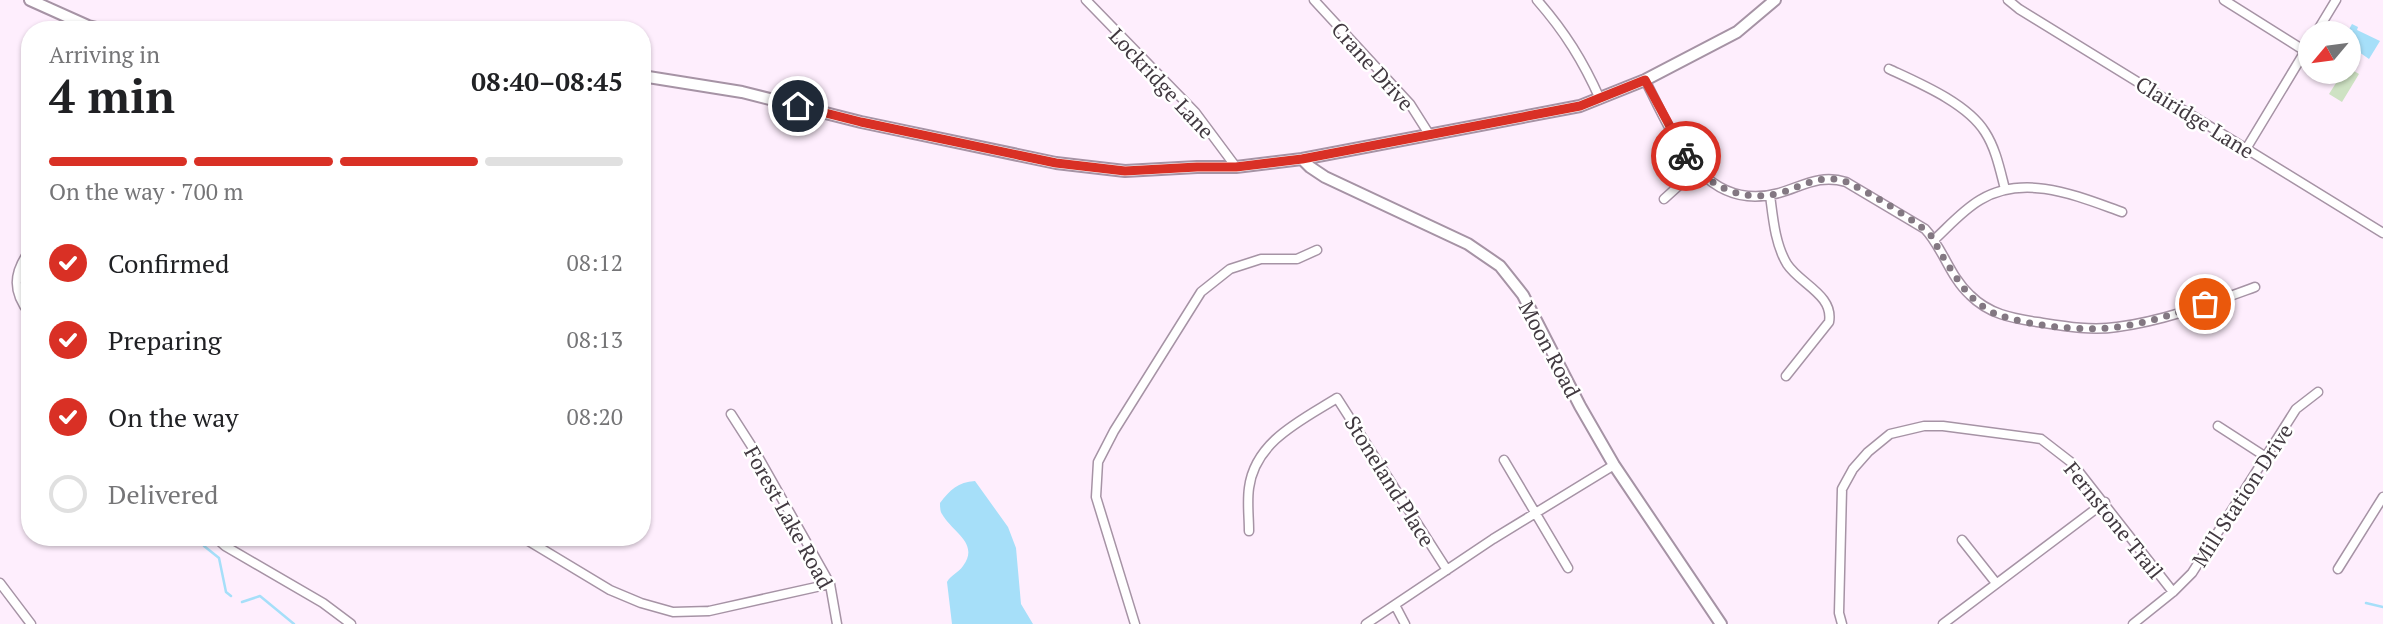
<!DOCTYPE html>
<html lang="en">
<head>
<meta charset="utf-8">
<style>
  :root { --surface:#fff; --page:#f6f6f6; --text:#202124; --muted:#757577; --line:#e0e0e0; --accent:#d93025 }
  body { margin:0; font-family:"PT Serif",serif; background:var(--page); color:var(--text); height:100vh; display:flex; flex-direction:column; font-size:26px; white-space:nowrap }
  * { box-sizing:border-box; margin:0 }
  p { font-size:23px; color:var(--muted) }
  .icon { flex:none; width:38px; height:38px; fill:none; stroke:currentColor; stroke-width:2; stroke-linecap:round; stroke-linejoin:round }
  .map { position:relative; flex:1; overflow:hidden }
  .sheet { position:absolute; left:21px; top:21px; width:630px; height:525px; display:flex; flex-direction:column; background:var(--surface); border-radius:28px; box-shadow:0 2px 5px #0004 }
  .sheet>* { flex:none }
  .needle { width:46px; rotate:241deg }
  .fabs { position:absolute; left:2298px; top:21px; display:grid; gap:14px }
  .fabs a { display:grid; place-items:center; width:63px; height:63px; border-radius:50%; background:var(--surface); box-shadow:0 2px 5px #0004; font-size:35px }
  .pin { position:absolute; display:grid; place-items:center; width:60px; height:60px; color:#fff; margin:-30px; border:4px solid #fff; border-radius:50%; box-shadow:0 2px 7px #0007 }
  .courier { position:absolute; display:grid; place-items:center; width:70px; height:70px; margin:-35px; border:5px solid #d93025; border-radius:50%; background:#fff; color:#222; box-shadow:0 2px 9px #0007 }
  .overview em { font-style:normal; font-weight:700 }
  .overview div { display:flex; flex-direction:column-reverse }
  .overview { display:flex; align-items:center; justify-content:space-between; height:119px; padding:0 28px }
  h1 { font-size:46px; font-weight:700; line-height:52px }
  .bar { display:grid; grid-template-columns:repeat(4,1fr); gap:10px 7px; align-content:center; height:84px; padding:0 28px }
  .bar i { height:9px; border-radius:5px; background:var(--line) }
  .bar .selected { background:var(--accent) }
  .bar p { grid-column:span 4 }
  ol { padding:0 28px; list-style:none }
  li { display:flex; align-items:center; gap:21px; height:77px }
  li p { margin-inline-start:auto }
  li .icon { padding:7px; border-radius:50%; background:var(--accent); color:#fff; stroke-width:4 }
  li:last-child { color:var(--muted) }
  li i { width:38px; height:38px; border:4px solid var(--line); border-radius:50% }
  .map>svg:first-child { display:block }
</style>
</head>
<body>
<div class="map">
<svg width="2383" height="624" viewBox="0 0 2383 624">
  <rect width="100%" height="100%" fill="#feeefd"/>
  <path fill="#cee2c3" d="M2349 68 2359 74 2342 102 2329 94 2343 72H2348Z"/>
  <path fill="#a6dff9" d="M2352 24 2358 27 2357 30 2380 41 2369 59 2349 45 2347 33Z
    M975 481 1008 527 1016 548 1021 604 1033 624H952L947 582C951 575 958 573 963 566 980 543 952 532 942 514 940 511 940 507 940 503 950 490 958 482 975 481Z"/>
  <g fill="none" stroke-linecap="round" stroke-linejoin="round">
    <path stroke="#a6dff9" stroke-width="2.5" d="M204 546 219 558 226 592 231 596
      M242 602 260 596 294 624
      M2366 603 2383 607"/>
    <g stroke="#a693a5" stroke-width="11">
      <path id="street" d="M1086 0 1195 112 1236 167
        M1314 0 1410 104 1429 134
        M1537 0C1565 32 1583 61 1600 99
        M2008 0 2019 9 2383 233
        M2224 0 2305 51
        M2316 33 2336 0
        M1889 69C1919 83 1967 103 1985 132 1996 149 2000 170 2005 189
        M1645 80C1673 134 1702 214 1779 193 1803 186 1820 174 1846 182L1925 229C1943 248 1950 277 1970 295 1989 314 2011 318 2037 322 2063 326 2091 331 2117 327 2164 321 2211 303 2255 287
        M2246 149 2310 43
        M1770 195C1773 218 1775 244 1787 264 1800 284 1834 295 1829 322L1786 376
        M1664 199 1696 170
        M1935 239C1949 226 1963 210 1980 200 2025 173 2077 196 2122 212
        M30 250C13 273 12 292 30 314
        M731 414 756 453 830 584 837 624
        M2218 426 2266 457
        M1504 460 1568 568
        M1249 531C1249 517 1247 502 1249 488 1255 441 1302 420 1337 398L1447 570
        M215 537 225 546 323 603 351 624
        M522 537 610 590 641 603 673 612 709 611 830 584
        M1962 540 1996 583
        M2338 569 2383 497
        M0 583 31 624
        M1395 605 1405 624
        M1135 624 1096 497 1098 462 1114 431 1201 292 1230 269 1261 259H1297L1317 250
        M1366 624 1493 539 1614 465
        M1842 624 1839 613 1842 489 1853 469 1868 452 1890 434 1924 426H1943L2041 439 2072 463 2173 592
        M1943 624 2105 502
        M2133 624 2173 592 2192 573 2296 409 2318 392"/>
    </g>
    <g stroke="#a693a5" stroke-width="14">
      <path id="secondary" d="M30 0 88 26 105 30
        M642 76 742 92 861 122 1056 163 1125 171 1197 167H1236L1302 159 1580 106 1645 80 1737 32 1775 0
        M1302 159 1310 167 1325 177 1468 244 1500 266 1523 295 1580 406 1614 465 1721 624"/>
    </g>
    <use href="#street" stroke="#fff" stroke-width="8"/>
    <use href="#secondary" stroke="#fff" stroke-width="10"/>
  </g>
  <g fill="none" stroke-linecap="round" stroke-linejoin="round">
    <path stroke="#837882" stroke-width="7" stroke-dasharray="0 12.6" d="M1686 156C1708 187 1745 204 1783 192 1804 185 1822 174 1844 181 1862 188 1923 224 1933 238 1936 242 1937 248 1940 252 1948 265 1957 280 1967 292 1974 300 1987 311 1996 314 2029 326 2084 332 2118 327 2148 323 2176 313 2205 304"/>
    <path stroke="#d93025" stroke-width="9" d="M798 106 861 122 1056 163 1125 171 1197 167H1236L1302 159 1580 106 1645 80 1686 156"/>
  </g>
  <g text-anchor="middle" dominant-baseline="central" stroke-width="5" stroke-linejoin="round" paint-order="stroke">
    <g font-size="21" fill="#413940" stroke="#fff">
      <text transform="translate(1373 66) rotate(48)">Crane Drive</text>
      <text transform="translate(1162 83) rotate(47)">Lockridge Lane</text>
      <text transform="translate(2195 117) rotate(32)">Clairidge Lane</text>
      <text transform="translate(1550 349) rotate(62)">Moon Road</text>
      <text transform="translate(1390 481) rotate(58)">Stoneland Place</text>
      <text transform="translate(2242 495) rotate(-57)">Mill Station Drive</text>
      <text transform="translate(789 517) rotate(61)">Forest Lake Road</text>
      <text transform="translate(2114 520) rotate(51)">Fernstone Trail</text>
    </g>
  </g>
</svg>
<div class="fabs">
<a><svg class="needle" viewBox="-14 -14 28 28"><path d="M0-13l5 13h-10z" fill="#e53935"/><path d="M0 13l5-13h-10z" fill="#757577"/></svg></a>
</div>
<div class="pin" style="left:2205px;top:304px;background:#ea580c"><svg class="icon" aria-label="bag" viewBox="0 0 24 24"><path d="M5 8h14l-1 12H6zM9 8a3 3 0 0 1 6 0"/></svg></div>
<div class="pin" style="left:798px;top:106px;background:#1f2937"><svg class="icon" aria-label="home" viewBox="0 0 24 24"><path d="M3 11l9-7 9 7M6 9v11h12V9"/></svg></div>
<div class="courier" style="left:1686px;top:156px"><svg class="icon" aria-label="bike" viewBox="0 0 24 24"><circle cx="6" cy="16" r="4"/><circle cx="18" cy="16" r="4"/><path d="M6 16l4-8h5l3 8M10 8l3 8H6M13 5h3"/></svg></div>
<section class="sheet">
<div class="overview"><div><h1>4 min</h1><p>Arriving in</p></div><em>08:40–08:45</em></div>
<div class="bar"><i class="selected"></i><i class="selected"></i><i class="selected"></i><i></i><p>On the way · 700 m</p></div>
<ol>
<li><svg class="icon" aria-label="check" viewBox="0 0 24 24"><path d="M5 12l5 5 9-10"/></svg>Confirmed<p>08:12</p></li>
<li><svg class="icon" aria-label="check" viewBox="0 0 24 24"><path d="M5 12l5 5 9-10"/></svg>Preparing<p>08:13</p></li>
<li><svg class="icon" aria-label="check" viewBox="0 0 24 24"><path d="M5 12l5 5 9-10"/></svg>On the way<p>08:20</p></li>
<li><i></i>Delivered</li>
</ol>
</section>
</div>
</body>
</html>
